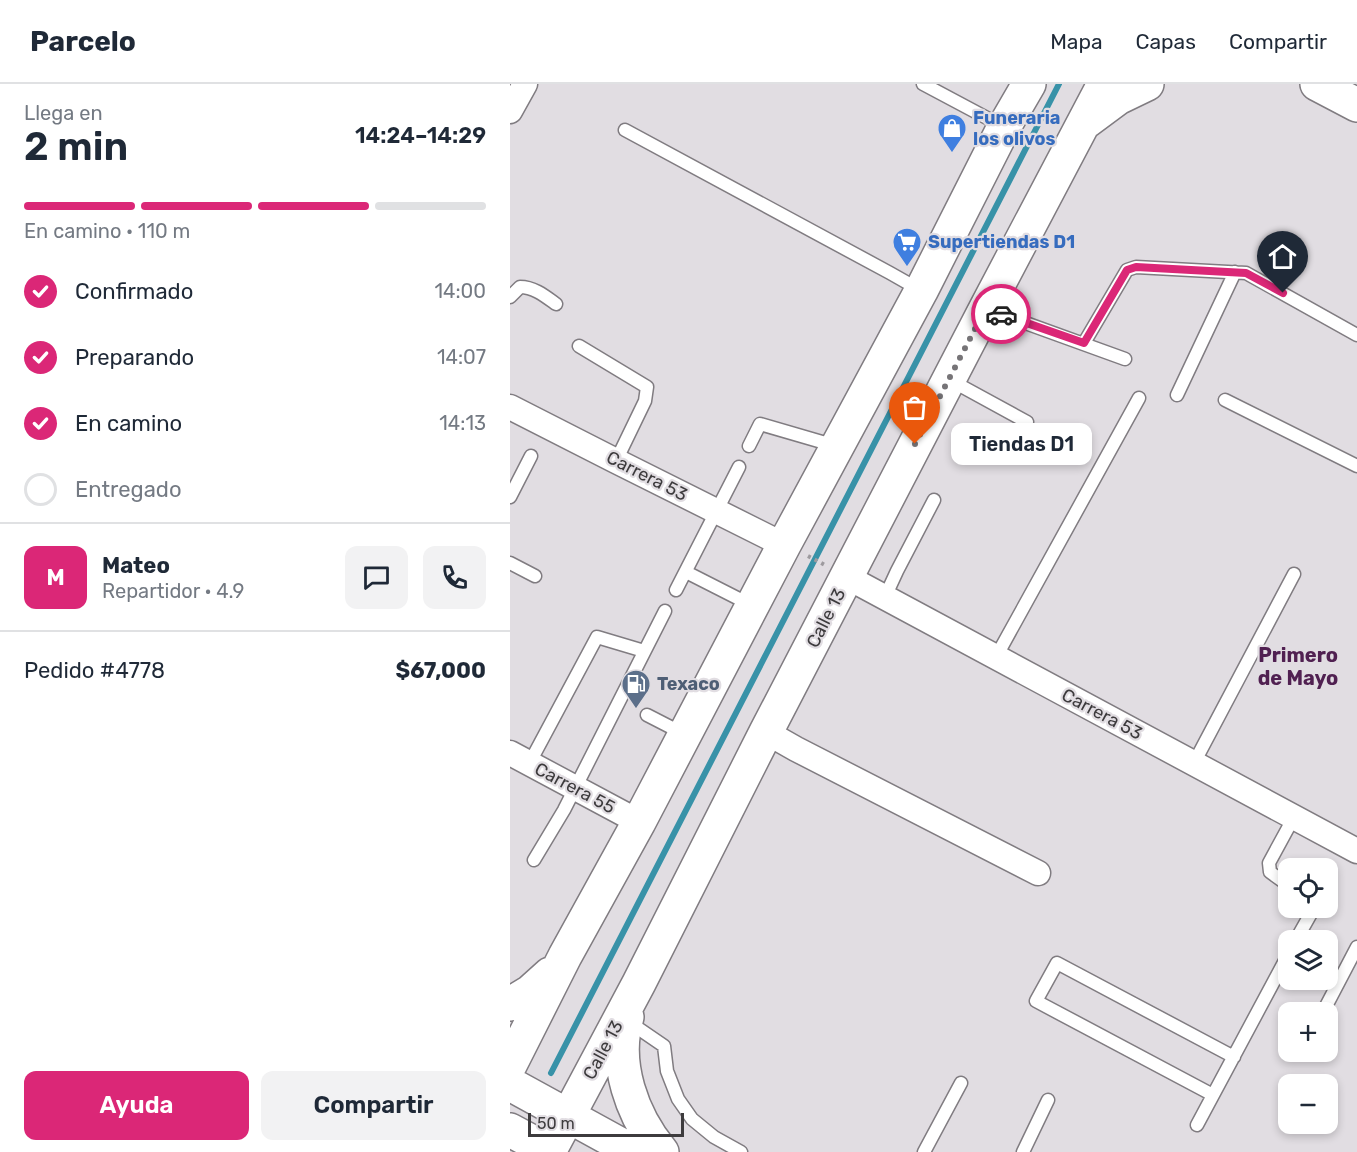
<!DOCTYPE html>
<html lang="es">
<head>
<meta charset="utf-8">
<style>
  :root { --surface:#fff; --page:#f2f2f3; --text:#1f2937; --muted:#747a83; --line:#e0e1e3; --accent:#db2777 }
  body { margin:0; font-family:Rubik,sans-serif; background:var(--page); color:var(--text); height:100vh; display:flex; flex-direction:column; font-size:22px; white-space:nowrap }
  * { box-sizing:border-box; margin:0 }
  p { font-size:20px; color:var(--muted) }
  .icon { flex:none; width:33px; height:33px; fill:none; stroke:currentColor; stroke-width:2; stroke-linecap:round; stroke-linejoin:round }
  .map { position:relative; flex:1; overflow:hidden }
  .details { display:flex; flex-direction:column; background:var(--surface); width:510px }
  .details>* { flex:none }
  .fabs { position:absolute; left:768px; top:774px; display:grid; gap:12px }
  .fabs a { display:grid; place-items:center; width:60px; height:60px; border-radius:12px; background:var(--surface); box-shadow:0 3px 9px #0003; font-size:30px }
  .scale { position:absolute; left:18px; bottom:15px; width:156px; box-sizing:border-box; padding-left:6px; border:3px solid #3d3b3d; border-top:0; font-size:16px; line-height:21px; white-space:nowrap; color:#3d3b3d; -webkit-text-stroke:4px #e1dde2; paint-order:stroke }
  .pin { position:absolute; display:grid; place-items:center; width:51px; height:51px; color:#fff; margin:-62px -26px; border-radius:50% 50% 50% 0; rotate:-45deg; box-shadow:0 0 6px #0007 }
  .pin .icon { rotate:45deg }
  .courier { position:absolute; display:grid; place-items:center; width:60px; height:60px; margin:-30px; border:4px solid #db2777; border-radius:50%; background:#fff; color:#222; box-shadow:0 2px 8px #0007 }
  .bubble { position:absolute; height:42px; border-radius:12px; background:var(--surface); box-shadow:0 3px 9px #0003; font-size:20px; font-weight:600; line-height:42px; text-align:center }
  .headline em { font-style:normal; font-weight:600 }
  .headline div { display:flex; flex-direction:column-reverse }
  .headline { display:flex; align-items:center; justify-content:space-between; height:102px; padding:0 24px }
  h1 { font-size:39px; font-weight:600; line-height:45px }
  .bar { display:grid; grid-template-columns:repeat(4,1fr); gap:9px 6px; align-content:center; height:72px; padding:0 24px }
  .bar i { height:8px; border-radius:4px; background:var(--line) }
  .bar .selected { background:var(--accent) }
  .bar p { grid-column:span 4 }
  .line { display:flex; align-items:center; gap:15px; padding:0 24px; border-top:2px solid var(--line) }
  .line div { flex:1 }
  .round { display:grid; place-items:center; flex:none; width:63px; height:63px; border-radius:12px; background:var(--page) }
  ol { padding:0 24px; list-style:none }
  li { display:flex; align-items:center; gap:18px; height:66px }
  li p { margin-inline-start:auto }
  li .icon { padding:6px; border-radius:50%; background:var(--accent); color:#fff; stroke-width:4 }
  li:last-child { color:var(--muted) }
  li i { width:33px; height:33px; border:3px solid var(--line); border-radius:50% }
  .action { display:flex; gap:12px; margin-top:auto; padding:12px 24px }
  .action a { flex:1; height:69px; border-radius:12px; background:var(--accent); color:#fff; font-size:24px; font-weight:600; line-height:69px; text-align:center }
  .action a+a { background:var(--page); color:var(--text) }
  header { display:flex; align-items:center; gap:36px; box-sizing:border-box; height:84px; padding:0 30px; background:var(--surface); border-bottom:2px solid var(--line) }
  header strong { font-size:28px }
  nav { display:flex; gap:33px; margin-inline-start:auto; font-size:21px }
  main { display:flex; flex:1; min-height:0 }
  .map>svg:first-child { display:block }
</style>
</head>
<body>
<header>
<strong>Parcelo</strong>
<nav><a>Mapa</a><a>Capas</a><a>Compartir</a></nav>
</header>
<main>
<section class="details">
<div class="headline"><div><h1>2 min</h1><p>Llega en</p></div><em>14:24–14:29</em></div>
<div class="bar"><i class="selected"></i><i class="selected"></i><i class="selected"></i><i></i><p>En camino · 110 m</p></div>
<ol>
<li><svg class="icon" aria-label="check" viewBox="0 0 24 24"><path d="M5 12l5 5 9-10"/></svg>Confirmado<p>14:00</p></li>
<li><svg class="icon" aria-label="check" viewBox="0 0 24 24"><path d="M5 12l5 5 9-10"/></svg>Preparando<p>14:07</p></li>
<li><svg class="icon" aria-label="check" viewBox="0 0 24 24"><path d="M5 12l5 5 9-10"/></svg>En camino<p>14:13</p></li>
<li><i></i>Entregado</li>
</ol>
<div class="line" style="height:108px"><b class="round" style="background:var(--accent);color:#fff">M</b><div><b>Mateo</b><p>Repartidor · 4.9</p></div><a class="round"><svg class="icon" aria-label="chat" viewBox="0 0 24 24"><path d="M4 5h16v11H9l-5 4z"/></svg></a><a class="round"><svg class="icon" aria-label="phone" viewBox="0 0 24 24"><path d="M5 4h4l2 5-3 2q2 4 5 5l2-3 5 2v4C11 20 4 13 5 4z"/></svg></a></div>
<div class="line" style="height:78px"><div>Pedido #4778</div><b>$67,000</b></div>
<div class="action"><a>Ayuda</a><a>Compartir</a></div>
</section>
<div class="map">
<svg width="847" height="1068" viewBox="0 0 847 1068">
  <rect width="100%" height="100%" fill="#e1dde2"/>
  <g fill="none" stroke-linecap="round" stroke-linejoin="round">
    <path stroke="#3892a8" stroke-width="6" d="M41 989 549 0"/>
    <g stroke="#807c81" stroke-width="15">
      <path id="lane" d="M413 0 492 42
        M115 46 380 189 410 206
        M0 213 10 203C24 203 35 212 46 220
        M477 225 615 275
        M574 259 617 186 626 183 736 189 847 251
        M69 262 137 303 135 317 106 377
        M440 296 517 338
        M667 311 725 188
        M715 316 847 382
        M239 362 250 340 312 358 326 363
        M0 413 21 372
        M0 479 25 492
        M176 488 241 521
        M166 506 229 383
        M375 513 387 487 424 416
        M486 573 629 314
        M137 631 174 650
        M684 679 784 490
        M19 680 87 553 134 567
        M24 776 54 726 155 527
        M778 801 760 788 759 779 784 733
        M786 856 804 824
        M813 928 847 863
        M119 938 154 962 157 987 168 1015 182 1035 204 1053 231 1068
        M703 1011 526 917 547 879 724 973
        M687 1041 778 871
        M414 1068 451 999
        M513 1068 538 1016"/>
    </g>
    <g stroke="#807c81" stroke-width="27">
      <path id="street" d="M0 27 15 0
        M0 323 106 377 274 461
        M337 493 847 767
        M256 648 286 665 528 789
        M0 669 129 738"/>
    </g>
    <g stroke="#807c81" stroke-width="36">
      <path id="secondary" d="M807 0 847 21
        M577 37 608 14 637 0
        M0 920 20 908 40 890
        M117 933C103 979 122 1032 152 1068
        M0 981 55 872 129 738 274 461 411 207 494 43 519 0
        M0 1000 124 1068
        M0 1046 41 1068
        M39 1068 129 899 256 648 476 224 594 0"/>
    </g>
    <path stroke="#9d9a9e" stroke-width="4" stroke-dasharray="3 4.5" stroke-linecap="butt" d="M298 472 315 481"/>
    <use href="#lane" stroke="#fff" stroke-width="12"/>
    <use href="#street" stroke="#fff" stroke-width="24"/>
    <use href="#secondary" stroke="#fff" stroke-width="33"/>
  </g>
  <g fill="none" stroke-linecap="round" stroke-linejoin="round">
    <path stroke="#767477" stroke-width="6" stroke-dasharray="0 10.8" d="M405 360 476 224 491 230"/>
    <path stroke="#db2777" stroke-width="8" d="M491 230 574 259 617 186 626 183 736 189 773 209"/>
  </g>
  <defs>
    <g id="shop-pin" transform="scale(1.5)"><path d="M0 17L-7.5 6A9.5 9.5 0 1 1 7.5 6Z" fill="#3f7fe0" stroke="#e1dde2"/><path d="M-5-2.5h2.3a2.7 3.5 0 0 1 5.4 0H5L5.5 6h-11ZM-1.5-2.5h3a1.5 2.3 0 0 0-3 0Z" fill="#fff"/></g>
    <g id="supermarket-pin" transform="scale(1.5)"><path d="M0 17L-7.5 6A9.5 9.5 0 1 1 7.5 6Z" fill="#3f7fe0" stroke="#e1dde2"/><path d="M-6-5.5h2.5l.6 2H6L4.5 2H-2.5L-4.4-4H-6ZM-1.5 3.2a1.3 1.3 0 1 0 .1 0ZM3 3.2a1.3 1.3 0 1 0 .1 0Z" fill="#fff"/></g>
    <g id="fuel-pin" transform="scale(1.5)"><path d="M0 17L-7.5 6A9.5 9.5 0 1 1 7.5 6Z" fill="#5c6f8a" stroke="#e1dde2"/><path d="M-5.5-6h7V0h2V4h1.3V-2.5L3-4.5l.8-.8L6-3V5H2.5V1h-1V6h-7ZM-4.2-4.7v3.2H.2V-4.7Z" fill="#fff"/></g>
  </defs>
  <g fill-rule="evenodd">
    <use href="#shop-pin" x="442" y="44"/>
    <use href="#supermarket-pin" x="397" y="158"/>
    <use href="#fuel-pin" x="126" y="600"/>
  </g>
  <g text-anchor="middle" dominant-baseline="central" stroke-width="4.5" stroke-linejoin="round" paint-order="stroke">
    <g font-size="18" font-weight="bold" fill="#366cbe" stroke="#e1dde2" text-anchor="start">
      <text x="463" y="34">Funeraria<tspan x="463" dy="21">los olivos</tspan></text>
      <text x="418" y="158">Supertiendas D1</text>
    </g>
    <g font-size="18" fill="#3d3b3d" stroke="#e1dde2">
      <text transform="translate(137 392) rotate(27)">Carrera 53</text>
      <text transform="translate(316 534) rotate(-63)">Calle 13</text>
      <text transform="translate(592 630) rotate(28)">Carrera 53</text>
      <text transform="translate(65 704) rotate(28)">Carrera 55</text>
      <text transform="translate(93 966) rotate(-62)">Calle 13</text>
    </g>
    <g font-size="18" font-weight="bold" fill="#4e5e75" stroke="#e1dde2" text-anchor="start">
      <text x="147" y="600">Texaco</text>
    </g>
    <g font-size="20" font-weight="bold" fill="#502051" stroke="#e1dde2">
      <text x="788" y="571">Primero<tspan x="788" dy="23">de Mayo</tspan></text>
    </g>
  </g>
</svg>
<div class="fabs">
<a><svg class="icon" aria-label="locate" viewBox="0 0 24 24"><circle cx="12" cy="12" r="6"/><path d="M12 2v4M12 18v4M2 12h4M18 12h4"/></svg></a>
<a><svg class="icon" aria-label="layers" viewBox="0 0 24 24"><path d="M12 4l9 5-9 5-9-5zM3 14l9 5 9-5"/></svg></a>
<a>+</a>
<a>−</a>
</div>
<div class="scale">50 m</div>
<div class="pin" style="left:405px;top:360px;background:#ea580c"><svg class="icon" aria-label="bag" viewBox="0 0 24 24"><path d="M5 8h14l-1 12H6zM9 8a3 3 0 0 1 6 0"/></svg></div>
<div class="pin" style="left:773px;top:209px;background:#1f2937"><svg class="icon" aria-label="home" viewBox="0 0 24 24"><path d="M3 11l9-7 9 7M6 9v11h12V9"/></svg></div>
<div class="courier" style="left:491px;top:230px"><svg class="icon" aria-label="car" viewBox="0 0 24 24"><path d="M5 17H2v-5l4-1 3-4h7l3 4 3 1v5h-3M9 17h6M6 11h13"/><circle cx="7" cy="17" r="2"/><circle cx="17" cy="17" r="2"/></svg></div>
<div class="bubble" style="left:441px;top:339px;width:141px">Tiendas D1</div>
</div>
</main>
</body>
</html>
